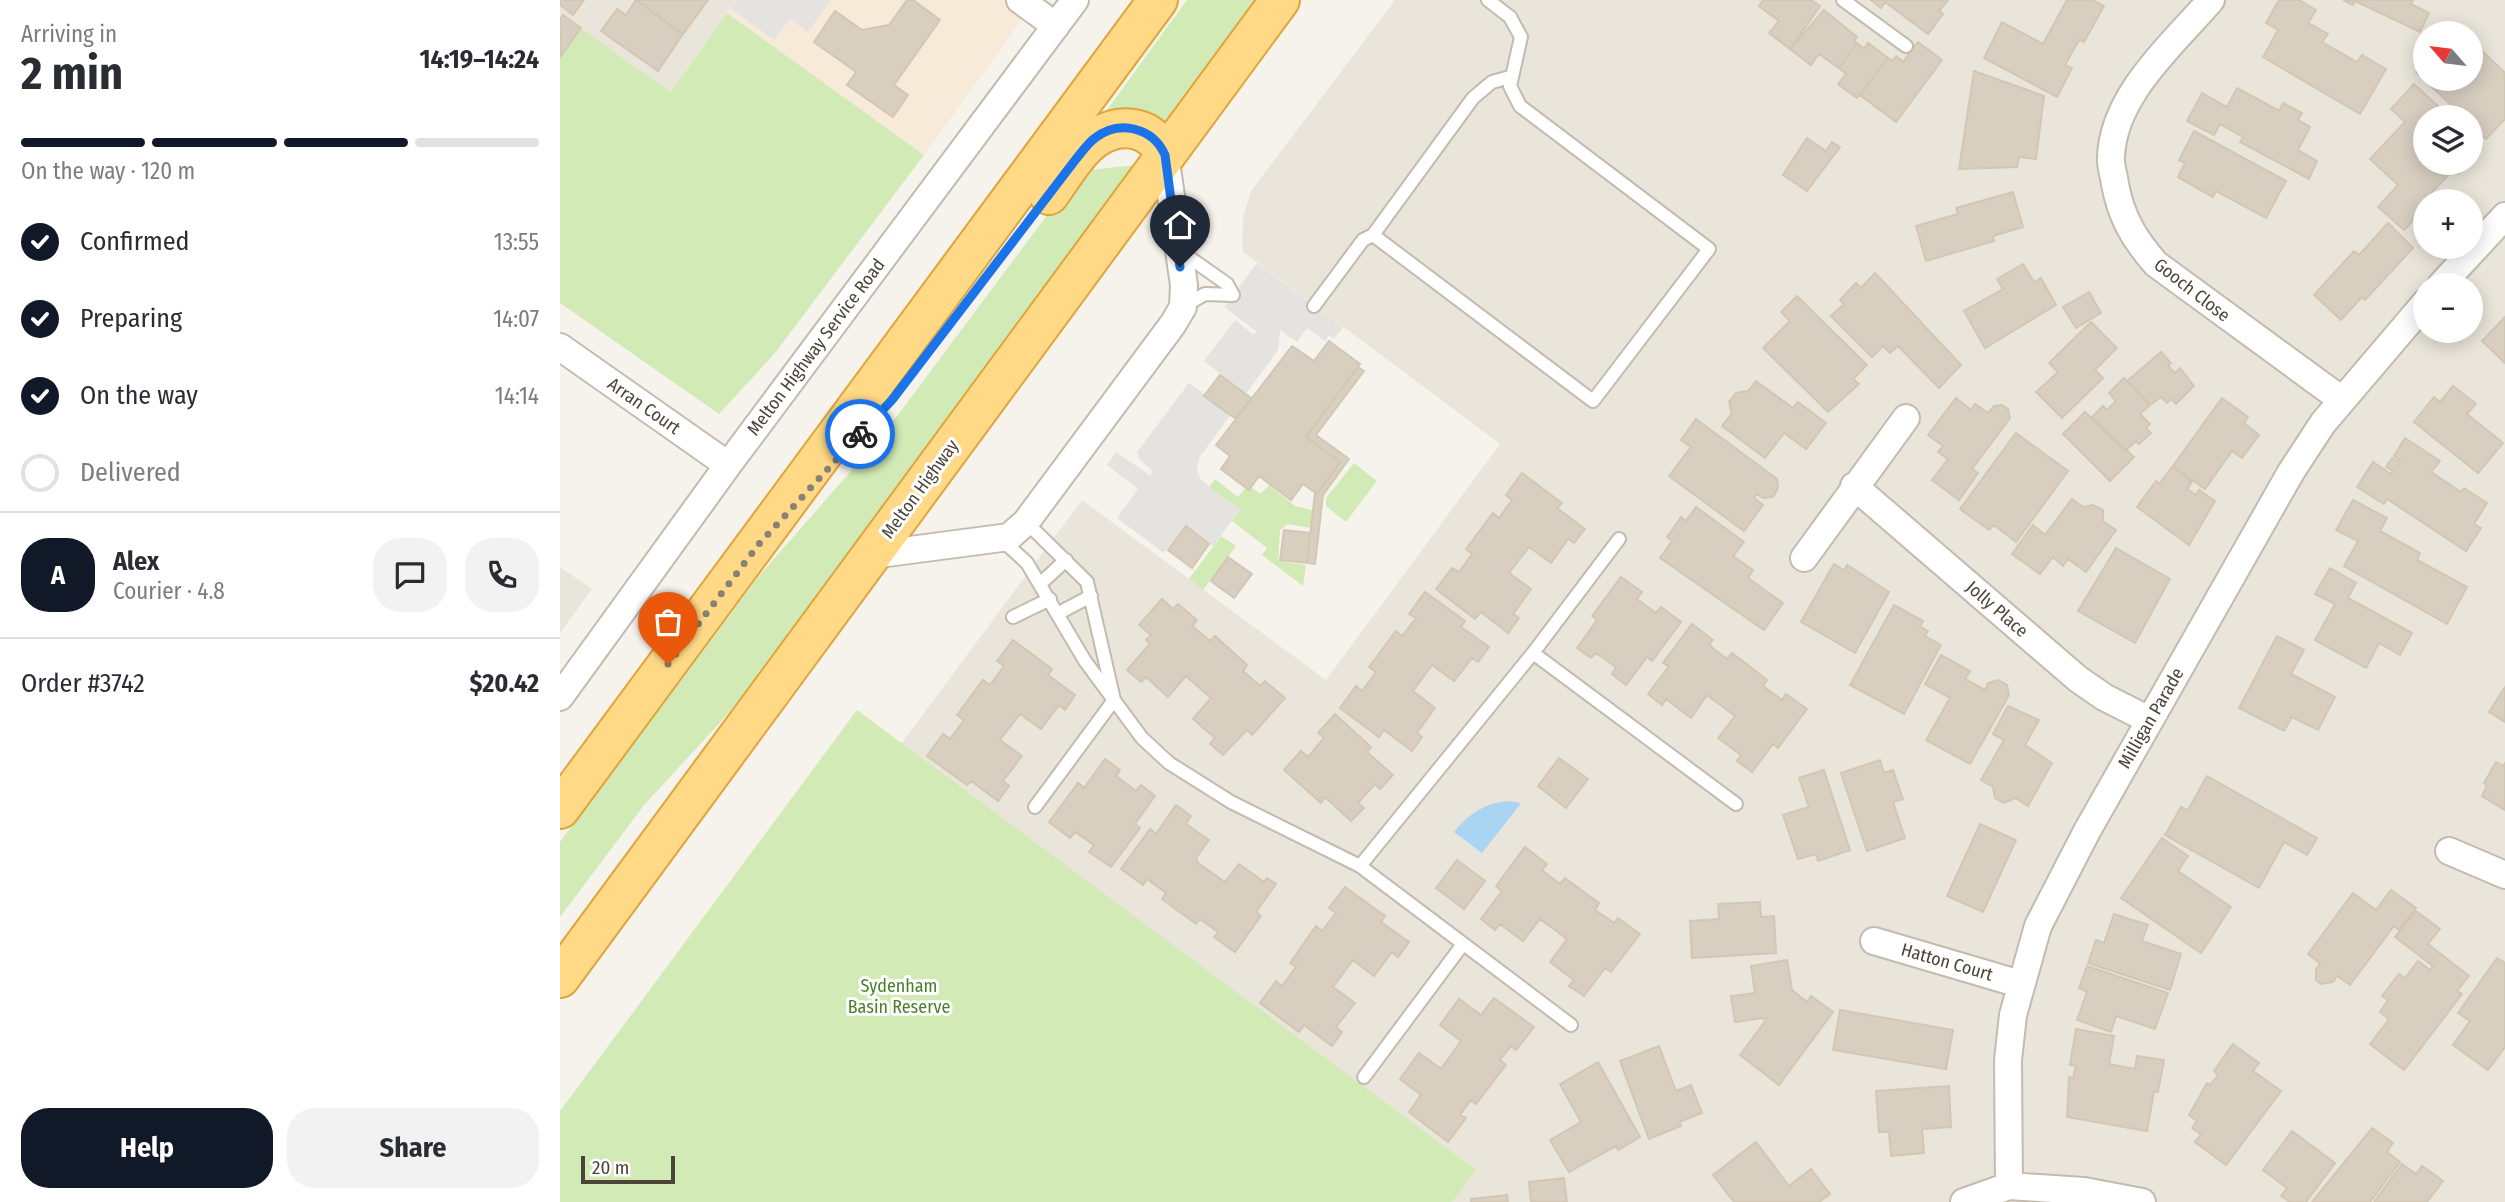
<!DOCTYPE html>
<html lang="en">
<head>
<meta charset="utf-8">
<style>
  :root { --surface:#fff; --page:#f2f2f3; --text:#2b2b33; --muted:#7c7c81; --line:#e1e1e2; --accent:#111827 }
  body { margin:0; font-family:"Fira Sans Condensed",sans-serif; background:var(--page); color:var(--text); height:100vh; display:flex; flex-direction:column; font-size:26px; white-space:nowrap }
  * { box-sizing:border-box; margin:0 }
  p { font-size:23px; color:var(--muted) }
  .icon { flex:none; width:38px; height:38px; fill:none; stroke:currentColor; stroke-width:2; stroke-linecap:round; stroke-linejoin:round }
  .map { position:relative; flex:1; overflow:hidden }
  .panel { display:flex; flex-direction:column; background:var(--surface); width:560px }
  .panel>* { flex:none }
  .needle { width:46px; rotate:298deg }
  .tools { position:absolute; left:1853px; top:21px; display:grid; gap:14px }
  .tools a { display:grid; place-items:center; width:70px; height:70px; border-radius:50%; background:var(--surface); box-shadow:0 4px 18px #0003; font-size:35px }
  .scale { position:absolute; left:21px; bottom:18px; width:94px; box-sizing:border-box; padding-left:7px; border:4px solid #4b4439; border-top:0; font-size:19px; line-height:24px; white-space:nowrap; color:#4b4439; -webkit-text-stroke:5px #fff; paint-order:stroke }
  .pin { position:absolute; display:grid; place-items:center; width:60px; height:60px; color:#fff; margin:-72px -30px; border-radius:50% 50% 50% 0; rotate:-45deg; box-shadow:0 0 7px #0007 }
  .pin .icon { rotate:45deg }
  .courier { position:absolute; display:grid; place-items:center; width:70px; height:70px; margin:-35px; border:5px solid #1a73e8; border-radius:50%; background:#fff; color:#222; box-shadow:0 2px 9px #0007 }
  .headline em { font-style:normal; font-weight:700 }
  .headline div { display:flex; flex-direction:column-reverse }
  .headline { display:flex; align-items:center; justify-content:space-between; height:119px; padding:0 21px }
  h1 { font-size:46px; font-weight:700; line-height:52px }
  .bar { display:grid; grid-template-columns:repeat(4,1fr); gap:10px 7px; align-content:center; height:84px; padding:0 21px }
  .bar i { height:9px; border-radius:5px; background:var(--line) }
  .bar .active { background:var(--accent) }
  .bar p { grid-column:span 4 }
  .line { display:flex; align-items:center; gap:18px; padding:0 21px; border-top:2px solid var(--line) }
  .line div { flex:1 }
  .round { display:grid; place-items:center; flex:none; width:74px; height:74px; border-radius:28px; background:var(--page) }
  ol { padding:0 21px; list-style:none }
  li { display:flex; align-items:center; gap:21px; height:77px }
  li p { margin-inline-start:auto }
  li .icon { padding:7px; border-radius:50%; background:var(--accent); color:#fff; stroke-width:4 }
  li:last-child { color:var(--muted) }
  li i { width:38px; height:38px; border:4px solid var(--line); border-radius:50% }
  .primary-button { display:flex; gap:14px; margin-top:auto; padding:14px 21px }
  .primary-button a { flex:1; height:80px; border-radius:28px; background:var(--accent); color:#fff; font-size:28px; font-weight:700; line-height:80px; text-align:center }
  .primary-button a+a { background:var(--page); color:var(--text) }
  main { display:flex; flex:1; min-height:0 }
  .map>svg:first-child { display:block }
</style>
</head>
<body>
<main>
<section class="panel">
<div class="headline"><div><h1>2 min</h1><p>Arriving in</p></div><em>14:19–14:24</em></div>
<div class="bar"><i class="active"></i><i class="active"></i><i class="active"></i><i></i><p>On the way · 120 m</p></div>
<ol>
<li><svg class="icon" aria-label="check" viewBox="0 0 24 24"><path d="M5 12l5 5 9-10"/></svg>Confirmed<p>13:55</p></li>
<li><svg class="icon" aria-label="check" viewBox="0 0 24 24"><path d="M5 12l5 5 9-10"/></svg>Preparing<p>14:07</p></li>
<li><svg class="icon" aria-label="check" viewBox="0 0 24 24"><path d="M5 12l5 5 9-10"/></svg>On the way<p>14:14</p></li>
<li><i></i>Delivered</li>
</ol>
<div class="line" style="height:126px"><b class="round" style="background:var(--accent);color:#fff">A</b><div><b>Alex</b><p>Courier · 4.8</p></div><a class="round"><svg class="icon" aria-label="chat" viewBox="0 0 24 24"><path d="M4 5h16v11H9l-5 4z"/></svg></a><a class="round"><svg class="icon" aria-label="phone" viewBox="0 0 24 24"><path d="M5 4h4l2 5-3 2q2 4 5 5l2-3 5 2v4C11 20 4 13 5 4z"/></svg></a></div>
<div class="line" style="height:91px"><div>Order #3742</div><b>$20.42</b></div>
<div class="primary-button"><a>Help</a><a>Share</a></div>
</section>
<div class="map">
<svg width="1945" height="1202" viewBox="0 0 1945 1202">
  <rect width="100%" height="100%" fill="#f6f3ec"/>
  <path fill="#eae5da" fill-rule="evenodd" d="M0 0H176L111 92 22 29 0 59Z
    M835 0H1945V1202H1L522 500 766 680 940 444 682 251 683 218 691 191ZM1866 33H1911V79H1866ZM1866 117H1911V163H1866ZM1866 201H1911V247H1866ZM1866 285H1911V331H1866Z
    M0 567 32 589 0 633Z"/>
  <path fill="#f7ead8" d="M176 0H476L364 155 167 13Z"/>
  <path fill="#d2eab5" d="M627 0H697L605 125 544 114Z
    M167 13 364 155 215 353 159 414 0 303V59L22 29 111 92Z
    M576 165 204 668 166 716 85 804 0 917V842L199 576 326 431 520 171Z
    M794 463 817 481 786 522 766 506V498Z
    M655 479 678 497 685 488 689 490 692 488 701 494 709 485 735 506 755 511 751 528 728 524 720 530 718 561 746 565 743 586 702 555 707 548 672 521 680 510 649 487Z
    M661 536 676 546 643 590 629 579Z
    M297 710 916 1170 892 1202H0V1111Z"/>
  <path fill="#e5e3e0" d="M177 0H271L248 32 230 19 214 40 170 8Z
    M697 263 783 327 774 339 769 335 765 341 747 328 737 342 720 330 718 350 639 458 637 470 641 480 680 510 653 546 626 525 604 553 557 518 578 489 547 465 556 452 591 476 592 470 580 460 577 452 629 383 646 395 662 375 644 361 675 320 693 334 697 332 664 307Z"/>
  <path fill="#a9d4f2" d="M948 801 961 803 922 853 894 832C908 814 925 803 948 801Z"/>
  <path fill="#d8cfc1" stroke="#d3c7b4" stroke-width="2" d="M0 0H24L13 15 0 5Z
    M76 0 123 34 98 71 41 31 57 9 66 15Z
    M76 0H148L123 34Z
    M347 0H353L380 20 334 85 348 95 333 117 287 85 296 72 254 42 275 11 302 30 329 25Z
    M1203 0H1251L1260 6 1230 49 1209 33 1219 21 1199 6Z
    M1311 0H1388L1379 11 1383 14 1368 34 1325 2 1321 8Z
    M1507 0H1532L1544 6 1524 42 1519 40 1505 65 1512 68 1497 97 1424 58 1442 22 1483 44Z
    M1719 0H1739L1756 10 1748 23 1768 34 1762 42 1797 62 1802 55 1826 69 1800 114 1703 57 1718 30 1706 23Z
    M1783 0H1853L1851 4 1869 13 1860 32 1795 1 1793 5Z
    M1264 10 1297 37 1294 41 1297 43 1279 68 1259 54 1251 65 1230 49Z
    M3 15 21 28 1 56 0 19Z
    M1358 42 1382 60 1336 122 1300 95 1328 58 1332 61 1336 56 1343 62Z
    M1297 43 1304 49 1308 43 1328 58 1297 98 1278 84 1286 74 1279 68Z
    M1921 50 1945 73V119L1926 139 1911 124V117H1904L1856 72 1866 63V79H1911V55L1914 58Z
    M1414 71 1484 96 1476 159 1459 157 1457 167 1399 169Z
    M1854 84 1890 117H1866V163H1908L1898 174 1893 170 1864 201 1866 207 1844 230 1818 207 1838 185 1810 159 1845 122 1831 109Z
    M1677 88 1719 111 1723 103 1742 113 1738 120 1750 127 1738 150 1757 161 1749 179 1680 142 1683 137 1660 124 1654 135 1627 121 1642 93 1667 107Z
    M1634 131 1726 181 1706 218 1656 191 1653 197 1618 177 1625 163 1619 160Z
    M1911 137 1922 147 1911 159Z
    M1247 138 1266 151 1272 142 1280 147 1247 191 1223 175Z
    M1453 192 1463 227 1433 236 1434 241 1366 261 1356 226 1398 214 1396 208Z
    M1828 223 1853 248 1805 300 1802 297 1781 320 1754 295 1794 251 1799 255Z
    M1463 264 1474 282 1481 278 1496 305 1425 348 1404 311 1443 289 1437 279Z
    M1315 273 1401 365 1379 388 1338 346 1330 353 1323 346 1312 357 1271 316 1284 304 1280 300 1296 283 1301 288Z
    M1529 292 1541 313 1516 328 1503 307Z
    M1237 296 1307 365 1293 379 1299 384 1268 412 1203 348 1230 321 1221 312Z
    M1945 317V363L1922 341Z
    M1531 322 1557 348 1535 370 1543 378 1502 418 1476 392 1498 372 1489 363Z
    M769 341 800 364 746 437 780 462 757 494 743 484 731 500 699 476 689 490 661 469 670 456 656 445 732 346 754 361Z
    M1601 352 1611 363 1608 366 1615 373 1620 368 1634 386 1616 404 1611 399 1607 403 1601 397 1590 405 1567 381Z
    M798 367 804 371 756 435 789 459 763 495 755 564 747 563 755 493 757 494 780 462 746 437Z
    M660 375 691 398 676 419 644 396Z
    M1564 378 1590 405 1580 414 1590 424 1586 428 1591 433 1579 444 1576 441 1565 451 1531 418 1543 406 1547 410 1556 401 1549 393Z
    M1196 381 1233 408 1238 402 1266 423 1246 449 1224 433 1205 458 1162 426 1172 413 1169 402 1176 393 1188 391Z
    M1893 386 1916 404 1907 414 1943 443 1918 473 1854 422 1874 397 1880 402Z
    M1396 398 1411 410 1415 404 1428 413 1434 406 1442 405 1448 409 1450 418 1412 469 1418 473 1399 500 1372 480 1388 459 1378 452 1383 446 1368 435Z
    M1662 398 1688 417 1684 423 1699 435 1682 458 1672 451 1645 489 1613 466Z
    M1525 412 1574 457 1550 481 1503 434Z
    M1136 419 1217 479 1218 488 1213 497 1203 498 1197 494 1194 498 1203 505 1184 531 1109 476 1131 447 1121 440Z
    M1456 433 1508 471 1456 542 1434 525 1429 530 1400 509Z
    M1845 438 1880 461 1871 472 1901 492 1904 488 1927 503 1914 524 1921 528 1906 551 1827 499 1824 504 1797 487 1813 462 1831 474 1833 471 1826 467 1832 458 1839 462 1840 460 1834 456Z
    M1612 467 1632 482 1627 489 1636 495 1639 490 1655 501 1629 545 1577 507 1596 481 1599 484Z
    M962 473 1002 503 997 508 1025 529 1014 543 1008 539 991 563 969 547 949 573 971 589 953 614 959 618 948 633 921 612 915 619 876 589 892 568 899 572 912 554 906 549 933 513 939 518 952 500 946 495Z
    M1512 499 1523 507 1533 505 1543 510V521L1556 530 1526 572 1508 559 1503 566 1493 557 1480 574 1452 554 1473 525 1485 535Z
    M1793 500 1827 518 1820 531 1860 553 1857 560 1907 587 1887 624 1784 566 1798 541 1776 530Z
    M1136 507 1184 542 1173 556 1193 570 1188 578 1223 603 1204 630 1100 558 1112 541 1107 537 1121 517 1126 521Z
    M626 526 649 544 632 568 608 550Z
    M724 530 750 533 747 563 720 560Z
    M1556 548 1610 579 1575 643 1518 611Z
    M668 557 692 574 674 598 651 581Z
    M1274 564 1284 570 1287 565 1329 592 1295 653 1241 622Z
    M1770 568 1796 583 1788 598 1852 633 1840 655 1819 643 1806 668 1755 640 1775 604 1755 594Z
    M1061 577 1082 592 1077 599 1096 613 1101 607 1121 622 1092 661 1087 657 1066 685 1052 674 1056 667 1036 653 1031 658 1017 648 1037 620 1032 616Z
    M865 592 905 621 901 627 929 647 918 662 912 658 894 681 872 665 853 691 875 708 857 733 862 737 852 751 824 730 819 737 780 708 796 686 802 691 816 672 809 667 836 631 842 636 856 618 849 614Z
    M602 599 613 609 618 604 637 620 632 626 650 641 655 636 687 665 683 671 700 686 705 681 725 698 692 735 687 730 663 755 650 744 655 738 633 719 651 698 626 676 608 697 586 677 581 682 567 670 590 644 586 640 591 635 579 625Z
    M1334 605 1363 621 1360 626 1368 631 1365 636 1381 645 1344 714 1290 685Z
    M1132 624 1153 640 1149 645 1167 659 1172 653 1207 680 1203 686 1222 700 1226 694 1247 709 1218 748 1213 744 1192 772 1177 761 1181 755 1158 738 1175 716 1147 695 1131 718 1106 699 1102 705 1088 694 1109 666 1103 663Z
    M1717 636 1744 650 1731 674 1775 697 1758 730 1732 717 1724 731 1679 708Z
    M453 640 492 669 488 675 515 695 505 710 499 705 481 729 460 714 440 740 462 756 443 781 449 786 438 801 411 781 407 785 367 756 383 734 390 739 404 720 397 715 423 680 430 685 444 666 437 661Z
    M1381 655 1410 671 1405 679 1425 690 1428 683 1438 680 1447 685 1449 695 1410 764 1366 740 1390 698 1365 684Z
    M1945 687V722L1929 712Z
    M1448 706 1479 720 1465 745 1492 763 1468 806 1455 798 1444 803 1435 798 1433 787 1421 780 1444 740 1433 734Z
    M775 714 811 747 807 752 833 775 820 789 815 784 798 803 804 808 791 821 765 797 761 803 724 770 741 751 748 757 764 738 758 733Z
    M999 758 1028 779 1006 808 978 786Z
    M545 759 560 770 556 776 576 791 581 785 595 796 575 824 580 828 551 867 529 852 534 845 515 832 510 838 489 822 518 783 524 788Z
    M1320 760 1324 773 1333 770 1343 799 1333 802 1345 838 1307 851 1281 773Z
    M1936 762 1943 766 1945 763V810L1922 796 1927 786 1924 783Z
    M1264 770 1290 850 1258 861 1256 854 1238 859 1223 815 1249 807 1239 778Z
    M1647 776 1757 838 1747 855 1724 842 1699 888 1605 835 1621 807 1628 810Z
    M616 805 631 816 626 824 649 840 636 858 638 863 665 882 679 864 704 882 707 878 716 884 696 912 701 916 675 952 654 937 658 932 640 919 636 924 602 899 606 893 587 879 583 885 561 869 590 829 596 834Z
    M1420 824 1456 840 1423 912 1387 896Z
    M1602 838 1628 856 1618 871 1671 907 1641 953 1561 898Z
    M965 847 987 864 982 870 1000 884 1005 878 1039 903 1035 910 1054 923 1058 918 1080 934 1051 972 1045 968 1024 996 1009 986 1014 980 990 962 1007 939 980 919 963 941 940 924 935 930 921 919 942 891 936 886Z
    M897 860 925 881 904 909 876 888Z
    M785 887 825 916 821 922 849 942 838 957 832 952 814 976 793 960 773 987 795 1003 776 1027 782 1032 772 1046 744 1025 739 1032 700 1003 716 981 722 986 736 967 730 963 756 926 762 931 776 913 769 908Z
    M1831 890 1856 908 1839 930 1834 926 1790 985 1777 976 1773 982 1761 984 1756 980V970L1760 963 1748 954 1793 893 1816 910Z
    M1200 902 1201 917 1214 916 1216 953 1132 958 1130 921 1159 919 1158 904Z
    M1856 911 1880 929 1868 944 1909 976 1897 991 1902 994 1844 1070 1810 1044 1829 1019 1820 1012 1828 1000 1822 996 1839 974 1845 978 1858 961 1870 970 1873 966 1835 937Z
    M1554 914 1588 925 1582 941 1621 954 1610 990 1528 963 1536 940 1544 943Z
    M1937 958 1945 963V1047L1928 1070 1893 1045 1910 1021 1898 1013Z
    M1227 960 1232 990 1247 1002 1251 996 1273 1012 1219 1085 1180 1055 1206 1020 1202 1018 1175 1022 1171 996 1195 993 1191 966Z
    M1527 966 1608 993 1595 1029 1556 1016 1551 1032 1517 1020 1527 992 1519 988Z
    M934 998 974 1027 956 1050 951 1046 940 1060 946 1065 916 1104 911 1100 900 1115 906 1118 888 1142 849 1112 861 1095 840 1079 859 1053 881 1069 901 1041 880 1025 899 999 921 1015Z
    M1280 1010 1393 1030 1386 1069 1273 1050Z
    M1516 1029 1554 1036 1549 1064 1575 1069 1577 1056 1604 1060 1598 1092 1594 1091 1587 1131 1507 1117 1509 1077 1513 1078 1516 1066 1510 1065Z
    M1673 1044 1699 1063 1693 1071 1721 1091 1666 1165 1635 1142 1641 1134 1632 1128 1637 1121 1629 1115 1647 1083 1650 1085 1658 1075 1654 1071Z
    M1099 1046 1116 1091 1131 1085 1142 1113 1119 1122 1121 1126 1089 1139 1060 1061Z
    M1038 1062 1080 1137 1058 1150 1056 1146 1009 1172 990 1140 1021 1122 1000 1084Z
    M1389 1086 1391 1127 1362 1129 1364 1153 1331 1156 1329 1132H1319L1316 1091Z
    M1812 1128 1833 1143 1827 1152 1840 1162 1810 1202H1752Z
    M1732 1131 1775 1163 1746 1202H1730L1721 1196 1727 1188 1703 1170Z
    M1196 1142 1229 1186 1251 1169 1270 1194 1259 1202H1174L1153 1175Z
    M1842 1164 1856 1174 1862 1166 1883 1181 1867 1202H1814Z
    M1004 1178 1007 1202H971L969 1182Z
    M947 1195 948 1202H911V1199Z"/>
  <g fill="none" stroke-linecap="round" stroke-linejoin="round">
    <g stroke="#c2bbae" stroke-width="16">
      <path id="service" d="M928 0 950 17 961 37 950 86 960 106 1149 249 1033 401 813 235 913 98 932 82 950 77
        M1283 0 1346 46
        M620 251 667 284 673 295
        M624 306 645 294 673 295
        M754 306 803 240 813 235
        M466 522 527 582 554 700 475 807
        M441 539 467 563 525 661 582 738 609 763 671 802 800 866 1011 1025
        M481 583 506 560
        M497 614 531 596
        M453 617 490 599
        M973 653 1176 804
        M800 866 973 653 1059 539
        M804 1077 903 944"/>
    </g>
    <g stroke="#c2bbae" stroke-width="30">
      <path id="minor" d="M460 0 496 26
        M1651 0C1613 44 1553 95 1551 157 1550 165 1554 175 1555 184 1561 217 1574 239 1596 264L1782 400
        M1881 285 1945 216
        M0 347 168 465
        M1294 486 1518 679 1544 697 1589 720
        M312 555 449 537 466 522 613 324 623 307 624 285 605 155
        M1244 558 1346 418
        M0 697 168 465 515 0
        M1889 851 1945 875
        M1314 941 1460 984
        M1449 1186 1448 1060 1453 1015 1478 926 1527 831 1731 472 1763 423 1866 302
        M1404 1202 1449 1186 1524 1191 1582 1202"/>
    </g>
    <g stroke="#e0a43c" stroke-width="42">
      <path id="trunk" d="M489 195C502 177 518 149 537 137 563 121 593 127 605 155
        M0 809 598 0
        M0 978 720 0"/>
    </g>
    <use href="#service" stroke="#fff" stroke-width="12"/>
    <use href="#minor" stroke="#fff" stroke-width="26"/>
    <use href="#trunk" stroke="#ffd985" stroke-width="38"/>
  </g>
  <g fill="none" stroke-linecap="round" stroke-linejoin="round">
    <path stroke="#878178" stroke-width="7" stroke-dasharray="0 12.6" d="M108 664 199 544 300 434"/>
    <path stroke="#1a73e8" stroke-width="9" d="M300 434 332 400 516 159C522 152 528 143 535 138 560 119 593 128 605 155L620 267"/>
  </g>
  <g text-anchor="middle" dominant-baseline="central" stroke-width="6" stroke-linejoin="round" paint-order="stroke">
    <g font-size="18" fill="#4b4439" stroke="#fff">
      <text transform="translate(1632 290) rotate(38)">Gooch Close</text>
      <text transform="translate(256 347) rotate(-53)">Melton Highway Service Road</text>
      <text transform="translate(84 406) rotate(35)">Arran Court</text>
      <text transform="translate(360 489) rotate(-54)">Melton Highway</text>
      <text transform="translate(1437 609) rotate(41)">Jolly Place</text>
      <text transform="translate(1591 718) rotate(-60)">Milligan Parade</text>
      <text transform="translate(1387 962) rotate(16)">Hatton Court</text>
    </g>
    <g font-size="18" fill="#4a7f2a" stroke="#fff">
      <text x="339" y="986">Sydenham<tspan x="339" dy="21">Basin Reserve</tspan></text>
    </g>
  </g>
</svg>
<div class="tools">
<a><svg class="needle" viewBox="-14 -14 28 28"><path d="M0-13l5 13h-10z" fill="#e53935"/><path d="M0 13l5-13h-10z" fill="#7c7c81"/></svg></a>
<a><svg class="icon" aria-label="layers" viewBox="0 0 24 24"><path d="M12 4l9 5-9 5-9-5zM3 14l9 5 9-5"/></svg></a>
<a>+</a>
<a>−</a>
</div>
<div class="scale">20 m</div>
<div class="pin" style="left:108px;top:664px;background:#ea580c"><svg class="icon" aria-label="bag" viewBox="0 0 24 24"><path d="M5 8h14l-1 12H6zM9 8a3 3 0 0 1 6 0"/></svg></div>
<div class="pin" style="left:620px;top:267px;background:#1f2937"><svg class="icon" aria-label="home" viewBox="0 0 24 24"><path d="M3 11l9-7 9 7M6 9v11h12V9"/></svg></div>
<div class="courier" style="left:300px;top:434px"><svg class="icon" aria-label="bike" viewBox="0 0 24 24"><circle cx="6" cy="16" r="4"/><circle cx="18" cy="16" r="4"/><path d="M6 16l4-8h5l3 8M10 8l3 8H6M13 5h3"/></svg></div>
</div>
</main>
</body>
</html>
